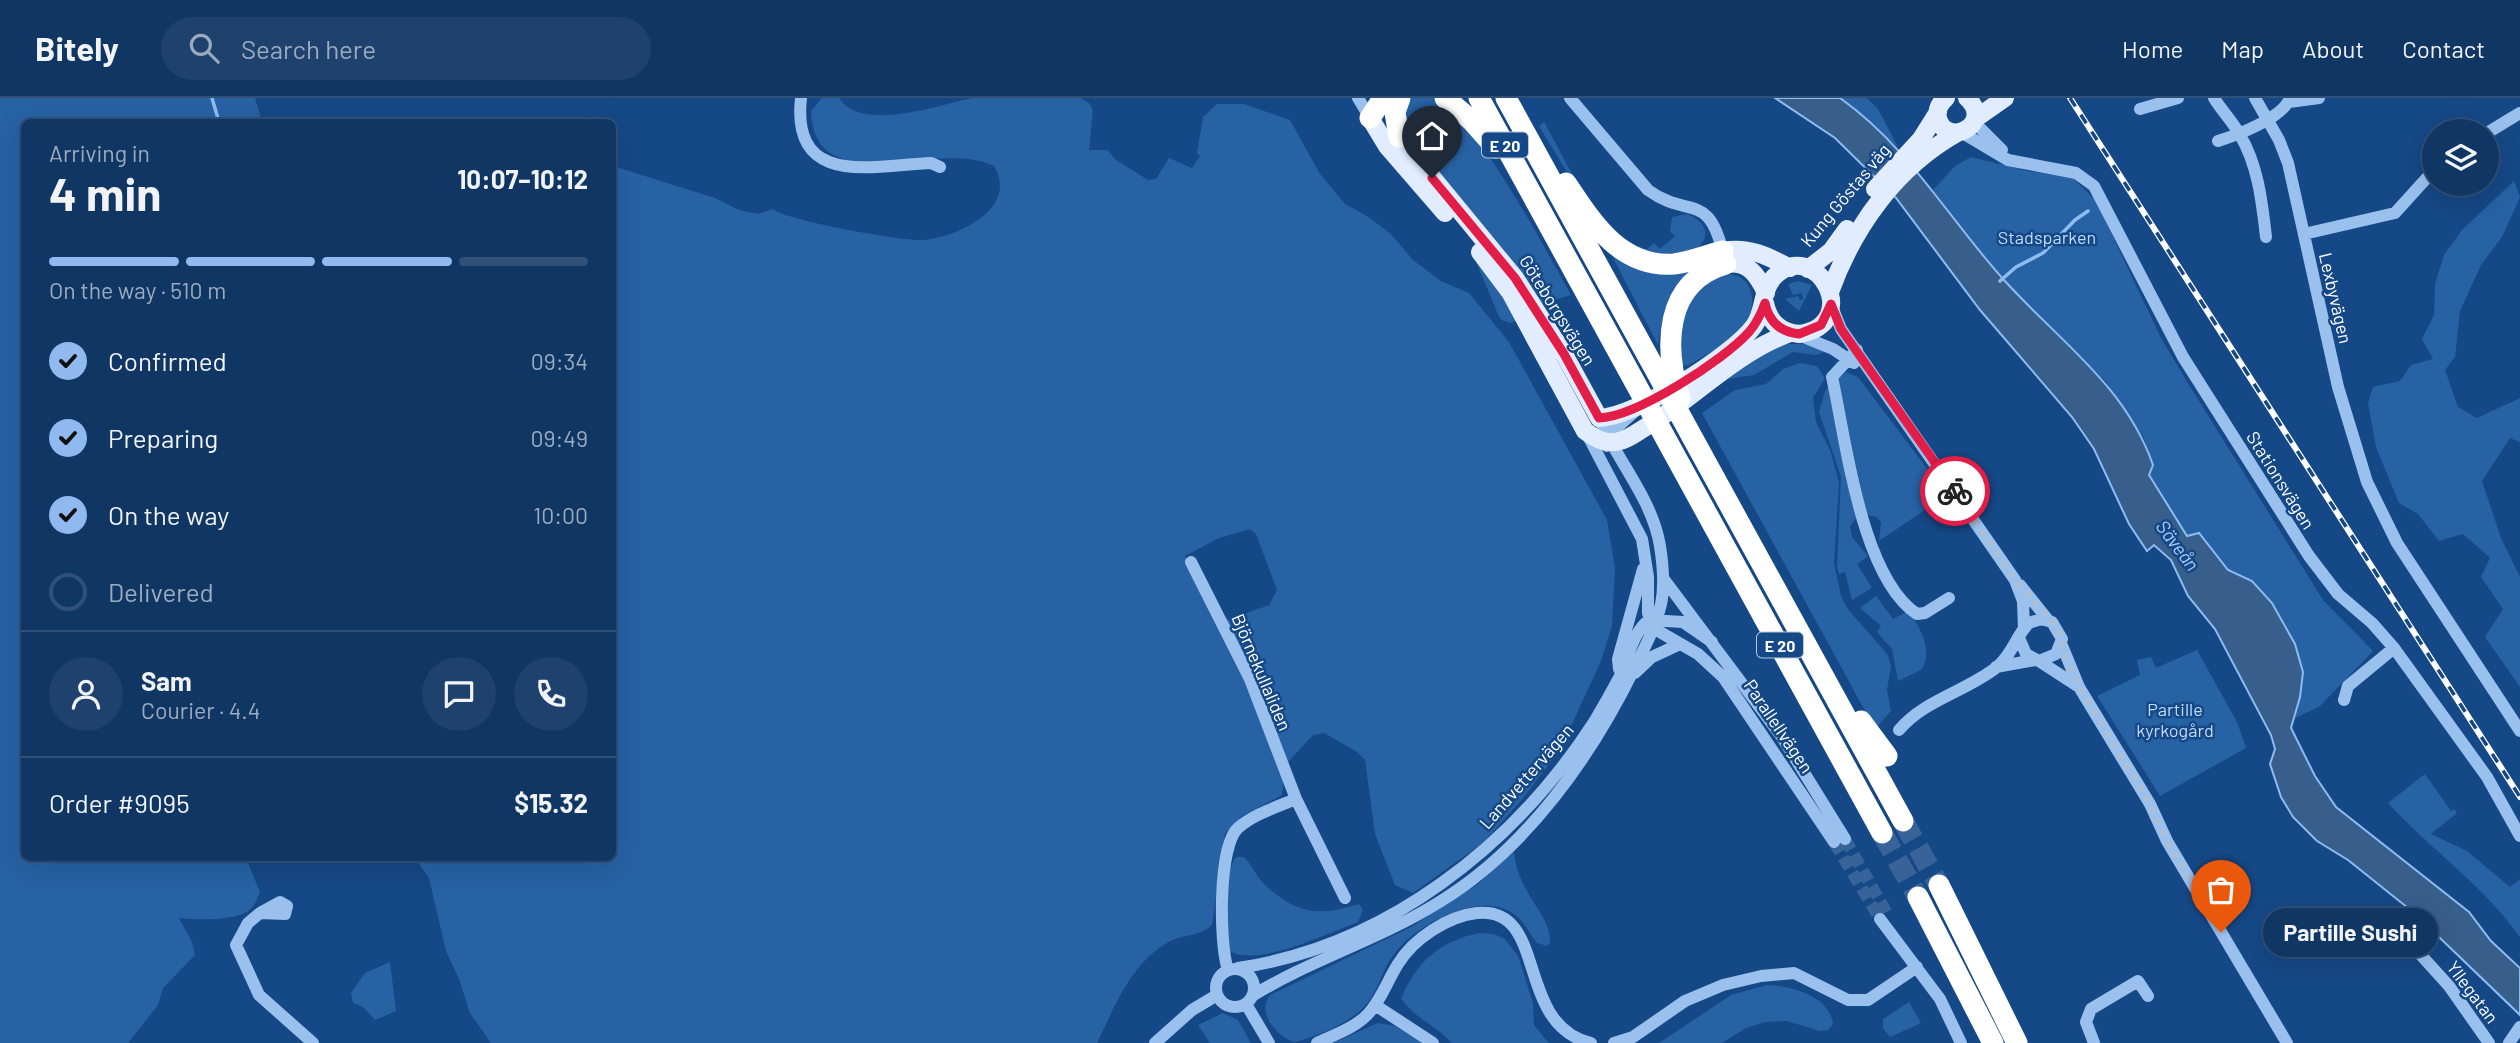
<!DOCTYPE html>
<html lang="en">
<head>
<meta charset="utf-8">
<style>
  :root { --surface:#103664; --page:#1e416d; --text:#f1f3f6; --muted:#9cabbf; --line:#305078; --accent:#90b9f0 }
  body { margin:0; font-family:Barlow,sans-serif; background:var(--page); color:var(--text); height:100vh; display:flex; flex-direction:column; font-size:26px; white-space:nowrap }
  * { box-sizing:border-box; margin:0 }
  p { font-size:23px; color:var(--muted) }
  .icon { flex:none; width:38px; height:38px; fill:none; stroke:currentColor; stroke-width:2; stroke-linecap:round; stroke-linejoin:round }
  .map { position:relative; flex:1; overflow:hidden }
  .details { position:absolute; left:21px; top:21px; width:595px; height:742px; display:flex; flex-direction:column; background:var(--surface); border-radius:10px; box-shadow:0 7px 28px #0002,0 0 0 2px var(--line) }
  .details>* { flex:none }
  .controls { position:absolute; left:2422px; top:21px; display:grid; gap:14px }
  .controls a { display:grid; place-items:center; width:77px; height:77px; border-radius:50%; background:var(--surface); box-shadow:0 7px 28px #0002,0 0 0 2px var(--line); font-size:35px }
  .pin { position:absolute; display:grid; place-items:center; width:60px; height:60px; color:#fff; margin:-72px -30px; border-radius:50% 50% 50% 0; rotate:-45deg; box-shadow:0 0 7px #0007 }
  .pin .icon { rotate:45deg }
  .courier { position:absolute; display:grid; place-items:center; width:70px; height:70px; margin:-35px; border:5px solid #e11d48; border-radius:50%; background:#fff; color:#222; box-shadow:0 2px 9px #0007 }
  .bubble { position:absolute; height:49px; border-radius:24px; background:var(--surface); box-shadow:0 7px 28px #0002,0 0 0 2px var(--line); font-size:23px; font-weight:700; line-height:49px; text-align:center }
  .head em { font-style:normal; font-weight:700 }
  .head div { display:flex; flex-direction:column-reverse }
  .head { display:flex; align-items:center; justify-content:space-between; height:119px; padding:0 28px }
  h1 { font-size:46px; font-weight:700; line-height:52px }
  .bar { display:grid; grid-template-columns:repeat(4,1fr); gap:10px 7px; align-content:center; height:84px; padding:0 28px }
  .bar i { height:9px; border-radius:5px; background:var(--line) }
  .bar .on { background:var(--accent) }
  .bar p { grid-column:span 4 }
  .line { display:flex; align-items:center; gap:18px; padding:0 28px; border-top:2px solid var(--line) }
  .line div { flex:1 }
  .round { display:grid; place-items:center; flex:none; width:74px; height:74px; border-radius:37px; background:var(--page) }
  ol { padding:0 28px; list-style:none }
  li { display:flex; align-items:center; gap:21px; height:77px }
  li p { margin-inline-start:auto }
  li .icon { padding:7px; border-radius:50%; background:var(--accent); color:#111; stroke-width:4 }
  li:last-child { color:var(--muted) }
  li i { width:38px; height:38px; border:4px solid var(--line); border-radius:50% }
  header { display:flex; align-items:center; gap:42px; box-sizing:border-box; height:98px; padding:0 35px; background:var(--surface); border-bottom:2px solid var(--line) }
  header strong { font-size:33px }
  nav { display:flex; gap:38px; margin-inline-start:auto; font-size:24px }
  .search { width:490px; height:63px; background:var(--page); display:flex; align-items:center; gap:18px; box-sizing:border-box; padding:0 24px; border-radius:38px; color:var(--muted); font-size:26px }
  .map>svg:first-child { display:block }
</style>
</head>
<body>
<header>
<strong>Bitely</strong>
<div class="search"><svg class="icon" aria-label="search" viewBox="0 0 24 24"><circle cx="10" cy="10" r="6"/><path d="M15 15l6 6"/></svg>Search here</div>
<nav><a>Home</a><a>Map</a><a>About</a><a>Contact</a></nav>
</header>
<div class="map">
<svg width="2520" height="945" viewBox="0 0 2520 945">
  <rect width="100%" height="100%" fill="#154886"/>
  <path fill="#2762a5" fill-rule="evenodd" d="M0 0H255L262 24H24V760H246L260 794C257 801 255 808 248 813 234 823 196 822 179 820L192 844 195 857 163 890 158 907 128 945H0Z
    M822 0H839C862 35 938 7 972 0 1001 0 1049 0 1080 0L1089 5 1093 12 1089 52H1108L1116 62 1148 82 1156 81 1169 60 1192 70 1200 58 1197 55 1203 19 1217 6H1244L1290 22 1320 76 1345 106 1367 118 1391 136 1413 162 1441 183 1469 195 1509 244 1607 422 1615 470 1612 528 1601 563 1561 650 1524 699 1484 744 1413 795 1395 787 1375 736 1365 662 1357 654 1324 635 1313 637 1286 666 1282 697 1242 718 1225 736 1212 827C1200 839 1181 836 1167 845 1130 867 1115 908 1097 945H491L470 915 459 881 446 853 429 780 415 760H612L613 68 715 100 739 112 758 116 773 111C784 122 905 144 924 142 960 138 1019 110 994 68 936 40 814 105 811 13ZM1250 431 1256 436 1277 492 1269 507 1230 521 1215 522 1185 458 1219 440Z
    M1412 0C1419 0 1428 0 1434 0 1472 11 1549 158 1571 197L1538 207 1504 152 1435 72 1405 29 1404 7Z
    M1840 0H1867L1878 11 1898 49Z
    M1544 24C1567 64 1599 141 1647 151L1654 145 1660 151 1675 138 1670 133 1672 119 1687 116C1719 129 1705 153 1678 160 1672 162 1627 151 1621 147 1615 143 1609 132 1604 126 1580 95 1559 62 1539 28Z
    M1971 59 2028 73 2073 80 2096 103 2161 240 2186 282 2323 502 2373 553 2319 609 2295 620 2300 599 2252 483 2228 472 2199 435 2187 439 2149 377V355L2144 340 2106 284 2003 182 1933 92 1955 68Z
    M2514 83 2520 99 2502 139 2481 167 2460 213 2455 259 2445 272 2458 309 2477 320 2520 300V344L2510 340 2482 383 2501 440 2520 479V589L2485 539 2503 511 2481 479 2490 460 2463 436 2439 443 2418 416 2399 405 2376 349 2368 305 2373 289 2400 283 2411 267 2433 261 2422 241 2434 217 2435 186 2444 157 2462 132Z
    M1608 150 1698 169C1674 193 1662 213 1658 247Z
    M1477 166 1483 168 1518 222 1510 225 1500 221Z
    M1731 176C1742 179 1748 183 1751 194 1760 232 1714 252 1687 268L1679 267 1677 225 1704 184 1720 177Z
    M1798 183 1812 187 1799 213 1785 201 1798 198 1800 202 1803 201 1802 195 1793 197 1788 186Z
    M1785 246H1807L1825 254 1816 257 1793 254 1754 277 1728 281 1756 258Z
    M1800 265 1817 268 1825 280 1813 300 1816 324 1831 354 1839 385 1834 465 1841 498 1847 510 1888 557 1891 568 1887 592 1891 613 1875 631 1702 315 1735 292 1766 286 1783 271Z
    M1846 274 1858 279 1947 397 1879 443 1881 425 1877 419 1867 417 1837 282Z
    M1830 287 1859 417 1850 428 1852 439 1868 458 1857 466 1872 490 1852 502 1845 474 1839 476 1837 468 1841 379 1819 314 1825 293Z
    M1876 498 1893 521 1908 513C1920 528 1934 554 1921 572L1898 583 1892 551 1877 534 1881 528 1860 510Z
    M2197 552 2237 624 2246 650 2160 698 2097 598 2140 577 2137 562 2151 559 2156 570Z
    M2425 676 2451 713 2454 711 2457 715 2431 736 2467 753 2510 789 2520 781V839C2483 787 2431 752 2388 705Z
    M1514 753C1516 793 1553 819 1550 845L1547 848 1537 845C1528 834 1523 820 1509 813 1476 795 1416 827 1395 855 1381 872 1379 895 1362 911 1344 928 1318 937 1295 944 1277 940 1256 914 1270 897L1411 829 1479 785Z
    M1236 759H1244C1252 767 1256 778 1264 786 1297 816 1317 819 1359 806L1363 812 1358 824C1329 835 1255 871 1228 852 1226 831 1223 775 1236 759Z
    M1479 835 1494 836 1505 841 1518 858 1533 905 1534 927 1549 945H1452C1435 927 1416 921 1401 901 1416 864 1440 843 1479 835Z
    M390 864 396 913 375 922 363 909 353 905 351 895 365 875Z
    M1767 887C1791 888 1829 897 1833 926L1828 932 1820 933 1787 923 1765 924 1746 930 1722 945H1659L1731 897Z
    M1909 904 1921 925 1890 939 1883 930V921Z
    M1223 915 1238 922 1251 945H1210L1198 927Z
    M1378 925 1395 928 1422 945H1333Z"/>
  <path fill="#385e8c" stroke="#8cbcf1" stroke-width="2" d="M1775 0H1840C1909 49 1949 121 2004 182 2060 244 2125 287 2153 367L2149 377 2187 438 2199 435 2228 472 2252 483 2272 505 2295 546 2303 574 2300 599 2291 630 2315 678 2336 709 2469 814 2491 843 2520 870V917L2413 814 2348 762 2317 743 2293 719 2281 699 2270 666 2275 651 2271 637 2215 531 2188 498 2171 462 2154 447 2147 453 2129 426 2094 351 2072 319 1980 212 1896 100 1835 40Z"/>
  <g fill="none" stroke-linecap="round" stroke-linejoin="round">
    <path stroke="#8cbcf1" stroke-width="3.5" d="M212 0 219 24
      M2000 183 2016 169 2043 155 2075 122 2088 113"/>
    <path stroke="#386398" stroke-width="12" stroke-dasharray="12 6" stroke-linecap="butt" d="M1845 741 1888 817
      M1834 744 1880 821"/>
    <path stroke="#386398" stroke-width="21" stroke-dasharray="21 10" stroke-linecap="butt" d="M1903 723 1939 787
      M1882 735 1918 799"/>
    <path stroke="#9ac1ee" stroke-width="12" d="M801 0C791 91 875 67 931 65L940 69
      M1358 0 1370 20
      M1570 0 1648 92C1689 122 1709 91 1724 159
      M2214 0C2222 13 2233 24 2240 37 2258 67 2262 104 2266 139
      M2255 0 2279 42 2288 65 2338 289 2367 384 2397 445 2520 633
      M2289 4 2319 0
      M2140 11 2178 0
      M1974 24 2002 52
      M1961 34 2008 62 2076 75 2094 88 2183 259 2309 458 2338 496 2372 525 2394 550 2487 679 2520 738
      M2487 35 2520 15
      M2218 43C2237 37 2283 20 2290 0
      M2304 136 2395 115 2434 72
      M1831 206 1841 231 2015 482 2023 503 2024 531
      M1796 236 1833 251 1854 265
      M1857 252 1832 279C1846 342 1861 479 1917 516L1925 515 1949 500
      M1587 336 1642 441 1648 479V515L1653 530 1698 556 1723 579 1834 744
      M1607 348 1614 332 1634 314
      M1191 464 1250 581 1296 701 1345 800
      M1663 480 1782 639 1845 741
      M2020 487 2048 522
      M2061 545 2079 589 2150 706 2167 743 2287 945
      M2039 563 2079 589
      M1996 569 2035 562
      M1619 571 1618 561 1643 471
      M1635 575 1652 559 1680 546
      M2344 602 2348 588 2394 550
      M1899 632C1924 602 1967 593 1997 569 2013 556 2016 537 2029 525L2041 521 2052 524 2062 541 2056 556 2039 563 2026 556 2020 542
      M280 804 287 808 285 816 260 815Z
      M260 815 248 825 236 847 259 897 313 945
      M1880 821 1940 901 1961 945
      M2400 834 2449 888 2489 945
      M1238 870C1386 848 1514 748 1594 624 1603 609 1612 593 1620 578 1629 559 1632 535 1649 522L1683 524 1712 544
      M1216 890a19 19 0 1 1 38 0a19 19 0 1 1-38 0Z
      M1228 872C1219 846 1218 748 1238 730 1254 716 1277 709 1296 701
      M1252 898C1312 861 1381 841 1441 803 1527 750 1591 659 1635 569 1645 549 1656 528 1661 506 1665 487 1663 467 1660 448 1652 400 1617 363 1599 320
      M1246 906 1269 945
      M1375 907 1433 945
      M1155 945 1192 912 1217 897
      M1317 945C1334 937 1355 930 1368 916 1382 901 1387 883 1398 866 1413 841 1448 818 1477 815 1549 808 1514 927 1591 945
      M1614 945 1633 939 1685 903 1723 887 1761 878 1794 875 1848 902H1868L1917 869
      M2094 945 2086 924 2091 911 2138 883 2148 898
      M2509 945 2520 929"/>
    <path stroke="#e1edff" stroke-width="18" d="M1946 0C1940 5 1936 11 1938 20 1946 51 1995 26 1967 0
      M1370 20 1387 48 1445 115
      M1975 21 2005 0
      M1399 39 1515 180 1564 256 1599 320C1635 319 1732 258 1754 228 1765 213 1761 193 1774 179 1815 137 1865 226 1799 236 1780 234 1769 224 1765 205
      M1875 91 1921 41 1938 14
      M1723 153C1748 148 1768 158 1790 170
      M1480 154 1510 194 1585 333C1595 340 1602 345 1615 344 1627 343 1639 333 1649 327 1696 298 1737 254 1790 235
      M1726 166C1748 163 1757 176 1766 195
      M1808 171 1831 153 1847 131
      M1830 194C1854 128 1896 69 1959 34"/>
    <path stroke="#fff" stroke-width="21" d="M1445 0 1472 23 1496 50
      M1479 0 1882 735
      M1506 0 1903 723
      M1370 20 1383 0
      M1399 39 1395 14 1400 0
      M1566 85C1592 124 1620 170 1674 166 1691 164 1707 157 1723 153
      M1680 301C1664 250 1663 184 1726 166
      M1861 623 1887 658
      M1939 787 2017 945
      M1918 799 1993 945"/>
    <g stroke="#fff" stroke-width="6">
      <path id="rail" d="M2070 0 2520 699"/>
    </g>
    <use href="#rail" stroke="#154886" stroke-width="3.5" stroke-dasharray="10" stroke-linecap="butt"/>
  </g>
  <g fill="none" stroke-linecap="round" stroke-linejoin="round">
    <path stroke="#adbfd5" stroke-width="7" stroke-dasharray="0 12.6" d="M1955 393 2015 482 2058 530 2068 567 2079 589 2150 706 2167 743 2221 834"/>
    <path stroke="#e11d48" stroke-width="9" d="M1432 80 1515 180 1564 256 1599 320C1636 319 1724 262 1749 234 1757 225 1761 216 1765 205 1769 224 1780 234 1799 236L1821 227 1831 206 1841 231 1955 393"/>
  </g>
  <g text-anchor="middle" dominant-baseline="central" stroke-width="5" stroke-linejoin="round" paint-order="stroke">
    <g fill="#154886" stroke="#b9c8db" stroke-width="2">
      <rect x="1482" y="34.5" width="46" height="25" rx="5"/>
      <rect x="1757" y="534.5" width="46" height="25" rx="5"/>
    </g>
    <g font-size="16" font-weight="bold" fill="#fff">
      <text x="1505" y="47">E 20</text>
      <text x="1780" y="547">E 20</text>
    </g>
    <g font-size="18" fill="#fff" stroke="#154886">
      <text transform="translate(1845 97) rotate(-50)">Kung Göstas väg</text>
      <text transform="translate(2336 200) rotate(77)">Lexbyvägen</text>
      <text transform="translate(1558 212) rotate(58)">Göteborgsvägen</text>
      <text transform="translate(2281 382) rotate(58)">Stationsvägen</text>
      <text transform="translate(1262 574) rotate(67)">Björnekullaliden</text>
      <text transform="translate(1779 628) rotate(56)">Parallellvägen</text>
      <text transform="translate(1526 678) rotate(-49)">Landvettervägen</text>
      <text transform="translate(2473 894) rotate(53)">Yllegatan</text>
    </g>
    <g font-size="18" fill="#c0dbfb" stroke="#154886">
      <text x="2047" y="139">Stadsparken</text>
      <text x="2175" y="611">Partille<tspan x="2175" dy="21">kyrkogård</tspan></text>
    </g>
    <g font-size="19" font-style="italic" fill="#a6cbf6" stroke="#154886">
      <text transform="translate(2178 447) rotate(53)">Säveån</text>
    </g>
  </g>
</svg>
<div class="controls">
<a><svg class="icon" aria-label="layers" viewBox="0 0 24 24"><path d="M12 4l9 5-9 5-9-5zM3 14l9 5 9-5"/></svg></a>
</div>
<div class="pin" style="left:2221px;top:834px;background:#ea580c"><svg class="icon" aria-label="bag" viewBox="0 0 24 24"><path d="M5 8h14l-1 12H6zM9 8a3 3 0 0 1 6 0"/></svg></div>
<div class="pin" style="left:1432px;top:80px;background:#1f2937"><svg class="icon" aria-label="home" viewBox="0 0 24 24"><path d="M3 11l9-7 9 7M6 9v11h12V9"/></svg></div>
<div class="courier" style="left:1955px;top:393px"><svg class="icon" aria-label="bike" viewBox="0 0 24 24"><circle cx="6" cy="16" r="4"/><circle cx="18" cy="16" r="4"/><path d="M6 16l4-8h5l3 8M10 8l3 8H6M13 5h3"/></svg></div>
<div class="bubble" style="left:2263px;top:810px;width:175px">Partille Sushi</div>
<section class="details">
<div class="head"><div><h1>4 min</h1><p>Arriving in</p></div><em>10:07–10:12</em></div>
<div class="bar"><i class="on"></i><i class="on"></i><i class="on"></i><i></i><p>On the way · 510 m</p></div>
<ol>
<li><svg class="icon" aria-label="check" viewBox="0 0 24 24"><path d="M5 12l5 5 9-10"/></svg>Confirmed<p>09:34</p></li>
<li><svg class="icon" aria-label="check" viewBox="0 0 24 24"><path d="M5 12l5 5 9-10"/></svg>Preparing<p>09:49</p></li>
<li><svg class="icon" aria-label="check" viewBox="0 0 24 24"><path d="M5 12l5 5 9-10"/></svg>On the way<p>10:00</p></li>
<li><i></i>Delivered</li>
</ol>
<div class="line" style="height:126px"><a class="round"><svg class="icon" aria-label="person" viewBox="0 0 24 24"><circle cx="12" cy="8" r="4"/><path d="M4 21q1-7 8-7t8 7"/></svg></a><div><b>Sam</b><p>Courier · 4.4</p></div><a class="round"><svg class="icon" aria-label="chat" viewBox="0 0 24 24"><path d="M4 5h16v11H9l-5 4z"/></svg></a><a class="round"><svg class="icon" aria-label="phone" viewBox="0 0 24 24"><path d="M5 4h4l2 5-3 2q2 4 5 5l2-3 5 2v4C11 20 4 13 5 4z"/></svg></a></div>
<div class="line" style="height:91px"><div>Order #9095</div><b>$15.32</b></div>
</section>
</div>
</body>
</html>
